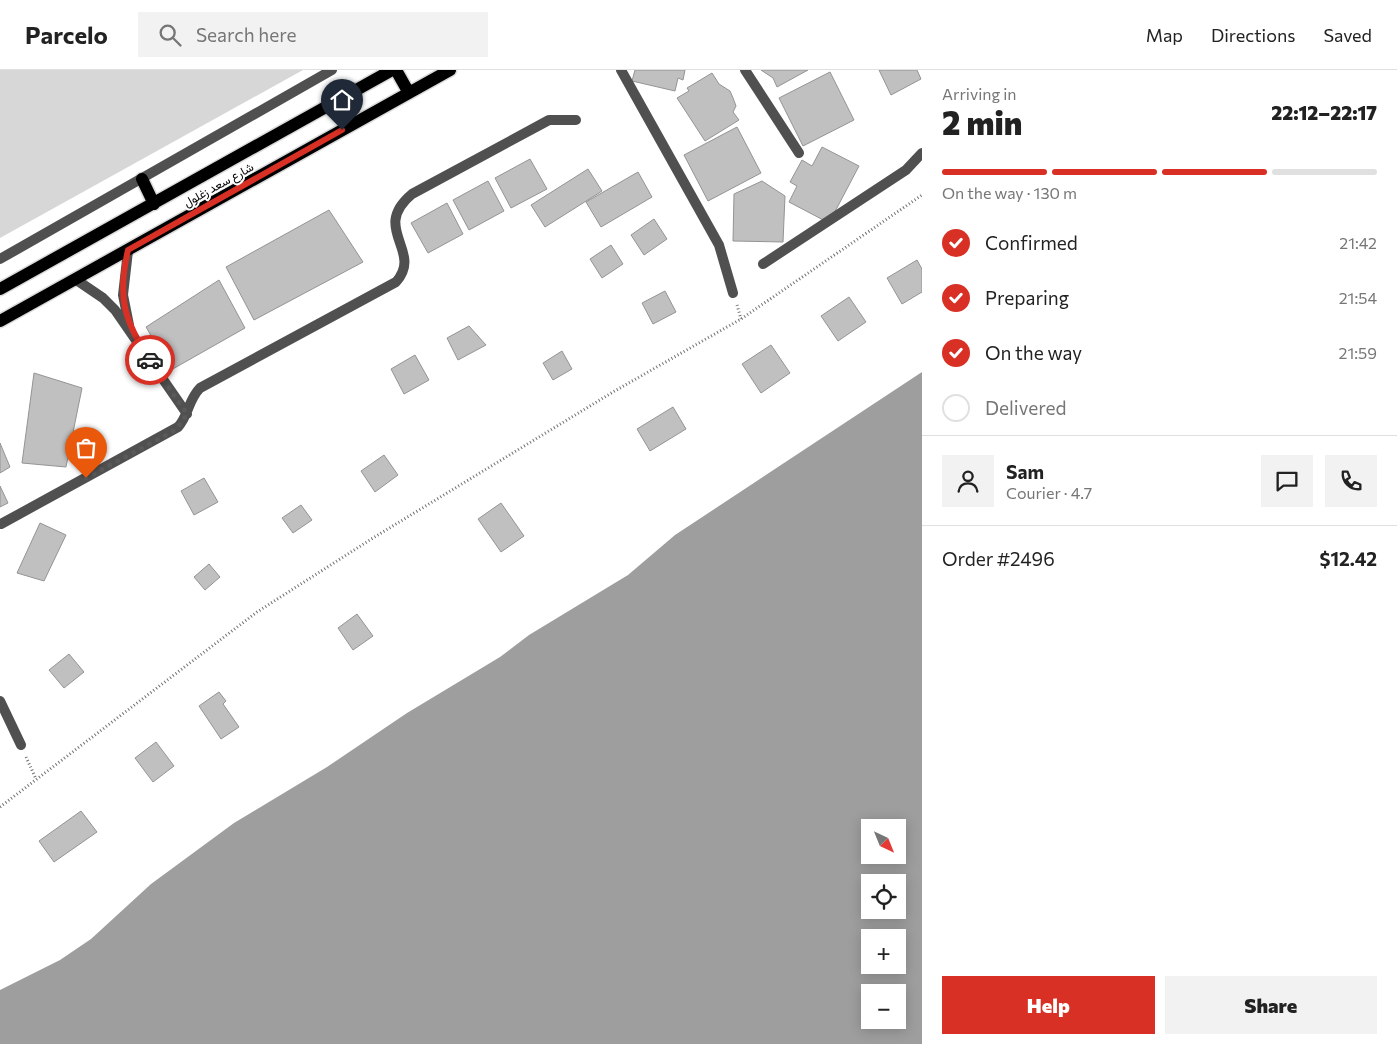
<!DOCTYPE html>
<html lang="en">
<head>
<meta charset="utf-8">
<style>
  :root { --surface:#fff; --page:#f2f2f2; --text:#222; --muted:#767676; --line:#e0e0e0; --accent:#d93025 }
  body { margin:0; font-family:Commissioner,Vazirmatn,sans-serif; background:var(--page); color:var(--text); height:100vh; display:flex; flex-direction:column; font-size:19px; white-space:nowrap }
  * { box-sizing:border-box; margin:0 }
  p { font-size:16px; color:var(--muted) }
  .icon { flex:none; width:28px; height:28px; fill:none; stroke:currentColor; stroke-width:2; stroke-linecap:round; stroke-linejoin:round }
  .map { position:relative; flex:1; overflow:hidden }
  .sheet { display:flex; flex-direction:column; background:var(--surface); width:475px }
  .sheet>* { flex:none }
  .needle { width:32px; rotate:137deg }
  .controls { position:absolute; left:861px; top:749px; display:grid; gap:10px }
  .controls a { display:grid; place-items:center; width:45px; height:45px; border-radius:0px; background:var(--surface); box-shadow:0 2px 12px #0003; font-size:25px }
  .pin { position:absolute; display:grid; place-items:center; width:42px; height:42px; color:#fff; margin:-51px -21px; border-radius:50% 50% 50% 0; rotate:-45deg; box-shadow:0 0 5px #0007 }
  .pin .icon { rotate:45deg }
  .courier { position:absolute; display:grid; place-items:center; width:50px; height:50px; margin:-25px; border:4px solid #d93025; border-radius:50%; background:#fff; color:#222; box-shadow:0 1px 6px #0007 }
  .summary em { font-style:normal; font-weight:800 }
  .summary div { display:flex; flex-direction:column-reverse }
  .summary { display:flex; align-items:center; justify-content:space-between; height:85px; padding:0 20px }
  h1 { font-size:32px; font-weight:800; line-height:38px }
  .bar { display:grid; grid-template-columns:repeat(4,1fr); gap:8px 5px; align-content:center; height:60px; padding:0 20px }
  .bar i { height:6px; border-radius:4px; background:var(--line) }
  .bar .selected { background:var(--accent) }
  .bar p { grid-column:span 4 }
  .line { display:flex; align-items:center; gap:12px; padding:0 20px; border-top:1px solid var(--line) }
  .line div { flex:1 }
  .round { display:grid; place-items:center; flex:none; width:52px; height:52px; border-radius:0px; background:var(--page) }
  ol { padding:0 20px; list-style:none }
  li { display:flex; align-items:center; gap:15px; height:55px }
  li p { margin-inline-start:auto }
  li .icon { padding:5px; border-radius:50%; background:var(--accent); color:#fff; stroke-width:4 }
  li:last-child { color:var(--muted) }
  li i { width:28px; height:28px; border:2px solid var(--line); border-radius:50% }
  .button { display:flex; gap:10px; margin-top:auto; padding:10px 20px }
  .button a { flex:1; height:58px; border-radius:0px; background:var(--accent); color:#fff; font-size:20px; font-weight:800; line-height:58px; text-align:center }
  .button a+a { background:var(--page); color:var(--text) }
  header { display:flex; align-items:center; gap:30px; box-sizing:border-box; height:70px; padding:0 25px; background:var(--surface); border-bottom:1px solid var(--line) }
  header strong { font-size:24px }
  nav { display:flex; gap:28px; margin-inline-start:auto; font-size:18px }
  .search { width:350px; height:45px; background:var(--page); display:flex; align-items:center; gap:12px; box-sizing:border-box; padding:0 18px; border-radius:0px; color:var(--muted); font-size:19px }
  main { display:flex; flex:1; min-height:0 }
  .map>svg:first-child { display:block }
</style>
</head>
<body>
<header>
<strong>Parcelo</strong>
<div class="search"><svg class="icon" aria-label="search" viewBox="0 0 24 24"><circle cx="10" cy="10" r="6"/><path d="M15 15l6 6"/></svg>Search here</div>
<nav><a>Map</a><a>Directions</a><a>Saved</a></nav>
</header>
<main>
<div class="map">
<svg width="922" height="974" viewBox="0 0 922 974">
  <rect width="100%" height="100%" fill="#fff"/>
  <path fill="#d7d7d7" d="M0 0H303L0 168Z"/>
  <path fill="#9e9e9e" fill-rule="evenodd" d="M922 302V974H0V920L60 890 91 869 151 814 234 753 327 697 407 643 500 587 529 565 628 505 675 465ZM870 758H898V785H870ZM870 812H898V840H870ZM870 868H898V895H870ZM870 922H898V950H870Z"/>
  <path fill="#c0c0c0" stroke="#949494" d="M635 0H685L683 10 678 8 675 21 632 11Z
    M761 0H808L777 17 773 8Z
    M879 0H917L921 9 891 25Z
    M830 2 854 50 803 76 779 28Z
    M712 3 719 14 730 21 733 28 736 36 733 42 739 50 705 71 677 28 689 21 687 18Z
    M737 57 761 103 708 131 684 85Z
    M822 77 859 96 829 153 789 132 797 116 790 112 802 90 812 96Z
    M530 89 547 119 511 138 495 108Z
    M588 99 602 121 545 157 531 135Z
    M638 102 652 127 601 157 586 132Z
    M488 111 504 141 469 160 453 130Z
    M762 111 785 126 783 172 733 171 734 124Z
    M447 133 463 164 428 183 411 153Z
    M329 140 363 192 254 250 226 197Z
    M654 149 667 169 644 185 631 165Z
    M611 175 623 194 602 208 590 189Z
    M917 190 922 199V222L902 234 887 208Z
    M219 210 245 258 171 300 146 257Z
    M665 221 676 242 653 254 642 233Z
    M849 227 866 252 838 271 821 246Z
    M469 256 486 275 458 290 447 268Z
    M771 275 790 303 761 323 742 294Z
    M562 281 572 299 553 310 543 293Z
    M415 285 429 310 404 324 391 299Z
    M34 303 82 318 66 397 22 393Z
    M673 337 686 359 650 381 637 359Z
    M0 373 10 397 0 403Z
    M384 385 398 405 375 422 361 401Z
    M204 408 218 432 194 445 181 421Z
    M0 416 8 433 0 437Z
    M501 433 524 466 501 482 478 449Z
    M301 435 312 450 293 463 282 448Z
    M40 453 66 465 44 511 17 503Z
    M209 494 220 507 205 520 194 507Z
    M357 544 373 566 353 580 338 558Z
    M69 584 84 602 64 618 49 600Z
    M219 622 226 631 223 634 239 657 221 669 199 636Z
    M156 672 174 696 153 712 135 688Z
    M81 741 97 762 54 792 39 771Z"/>
  <g fill="none" stroke-linecap="round" stroke-linejoin="round">
    <g stroke="#dbdbdb" stroke-width="15">
      <path id="primary" d="M396 0 409 23
        M142 109 154 134
        M0 219 392 0
        M0 251 450 0"/>
    </g>
    <path stroke="#727272" stroke-width="3" stroke-dasharray="1 2.5" stroke-linecap="butt" d="M737 235 741 249
      M26 687 36 709
      M0 737 257 542 373 468 613 322 741 249 922 125"/>
    <path stroke="#505050" stroke-width="10" d="M745 0 799 83
      M128 181 123 225 129 255
      M763 194 906 100 922 83
      M75 209 103 228 115 240 187 344
      M1 454 178 357C189 345 188 330 200 318L396 212C424 181 370 159 412 124L549 50H576"/>
    <path stroke="#505050" stroke-width="10" d="M621 0 719 175 733 223
      M0 189 332 0
      M0 631 21 675"/>
    <use href="#primary" stroke="#000" stroke-width="12"/>
  </g>
  <g fill="none" stroke-linecap="round" stroke-linejoin="round">
    <path stroke="#595959" stroke-width="5" stroke-dasharray="0 9" d="M86 408 172 362 178 357 187 344 150 290"/>
    <path stroke="#d93025" stroke-width="6" d="M150 290C124 251 117 227 128 180L342 60"/>
  </g>
  <g text-anchor="middle" dominant-baseline="central" stroke-width="4" stroke-linejoin="round" paint-order="stroke">
    <g font-size="12" fill="#000" stroke="#fff">
      <text transform="translate(218 114) rotate(-29)">شارع سعد زغلول</text>
    </g>
  </g>
</svg>
<div class="controls">
<a><svg class="needle" viewBox="-14 -14 28 28"><path d="M0-13l5 13h-10z" fill="#e53935"/><path d="M0 13l5-13h-10z" fill="#767676"/></svg></a>
<a><svg class="icon" aria-label="locate" viewBox="0 0 24 24"><circle cx="12" cy="12" r="6"/><path d="M12 2v4M12 18v4M2 12h4M18 12h4"/></svg></a>
<a>+</a>
<a>−</a>
</div>
<div class="pin" style="left:86px;top:408px;background:#ea580c"><svg class="icon" aria-label="bag" viewBox="0 0 24 24"><path d="M5 8h14l-1 12H6zM9 8a3 3 0 0 1 6 0"/></svg></div>
<div class="pin" style="left:342px;top:60px;background:#1f2937"><svg class="icon" aria-label="home" viewBox="0 0 24 24"><path d="M3 11l9-7 9 7M6 9v11h12V9"/></svg></div>
<div class="courier" style="left:150px;top:290px"><svg class="icon" aria-label="car" viewBox="0 0 24 24"><path d="M5 17H2v-5l4-1 3-4h7l3 4 3 1v5h-3M9 17h6M6 11h13"/><circle cx="7" cy="17" r="2"/><circle cx="17" cy="17" r="2"/></svg></div>
</div>
<section class="sheet">
<div class="summary"><div><h1>2 min</h1><p>Arriving in</p></div><em>22:12–22:17</em></div>
<div class="bar"><i class="selected"></i><i class="selected"></i><i class="selected"></i><i></i><p>On the way · 130 m</p></div>
<ol>
<li><svg class="icon" aria-label="check" viewBox="0 0 24 24"><path d="M5 12l5 5 9-10"/></svg>Confirmed<p>21:42</p></li>
<li><svg class="icon" aria-label="check" viewBox="0 0 24 24"><path d="M5 12l5 5 9-10"/></svg>Preparing<p>21:54</p></li>
<li><svg class="icon" aria-label="check" viewBox="0 0 24 24"><path d="M5 12l5 5 9-10"/></svg>On the way<p>21:59</p></li>
<li><i></i>Delivered</li>
</ol>
<div class="line" style="height:90px"><a class="round"><svg class="icon" aria-label="person" viewBox="0 0 24 24"><circle cx="12" cy="8" r="4"/><path d="M4 21q1-7 8-7t8 7"/></svg></a><div><b>Sam</b><p>Courier · 4.7</p></div><a class="round"><svg class="icon" aria-label="chat" viewBox="0 0 24 24"><path d="M4 5h16v11H9l-5 4z"/></svg></a><a class="round"><svg class="icon" aria-label="phone" viewBox="0 0 24 24"><path d="M5 4h4l2 5-3 2q2 4 5 5l2-3 5 2v4C11 20 4 13 5 4z"/></svg></a></div>
<div class="line" style="height:65px"><div>Order #2496</div><b>$12.42</b></div>
<div class="button"><a>Help</a><a>Share</a></div>
</section>
</main>
</body>
</html>
